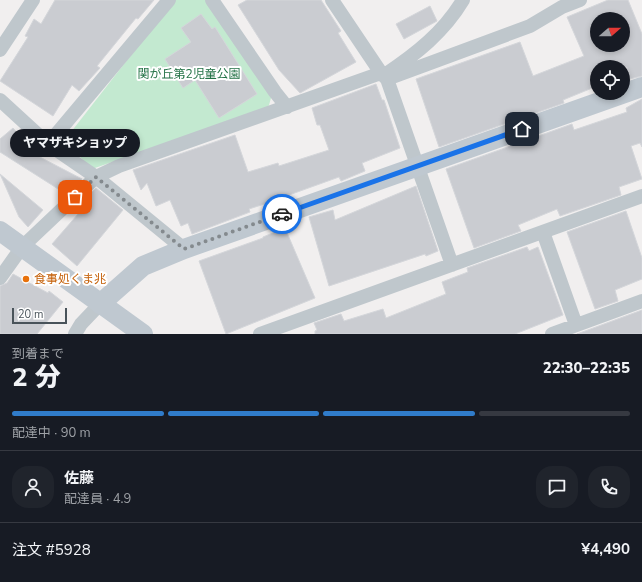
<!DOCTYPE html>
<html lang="ja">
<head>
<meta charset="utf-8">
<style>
  :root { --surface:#171b24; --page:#20242c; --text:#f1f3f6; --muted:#9ea1a6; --line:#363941; --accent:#307cca }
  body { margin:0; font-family:"Nunito Sans","Noto Sans JP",sans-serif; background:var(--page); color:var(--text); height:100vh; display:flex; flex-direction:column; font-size:15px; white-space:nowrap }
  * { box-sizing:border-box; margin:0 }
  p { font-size:13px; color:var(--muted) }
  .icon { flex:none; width:22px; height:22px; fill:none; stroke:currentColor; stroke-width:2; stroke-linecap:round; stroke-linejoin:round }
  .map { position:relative; height:334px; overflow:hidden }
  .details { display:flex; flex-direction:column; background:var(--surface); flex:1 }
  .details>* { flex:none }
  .needle { width:26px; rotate:70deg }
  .controls { position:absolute; left:590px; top:12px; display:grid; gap:8px }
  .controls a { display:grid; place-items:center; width:40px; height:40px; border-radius:50%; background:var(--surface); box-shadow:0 2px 6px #0003; font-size:20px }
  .scale { position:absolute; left:12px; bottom:10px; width:55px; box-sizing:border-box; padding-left:4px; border:2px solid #49535a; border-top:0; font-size:11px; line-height:14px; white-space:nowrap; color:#49535a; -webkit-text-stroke:3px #fff; paint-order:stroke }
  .pin { position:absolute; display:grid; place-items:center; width:34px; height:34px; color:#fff; margin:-17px; border-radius:8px; box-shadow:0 2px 6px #0006 }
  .courier { position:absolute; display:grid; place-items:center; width:40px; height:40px; margin:-20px; border:3px solid #1a73e8; border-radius:50%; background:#fff; color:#222; box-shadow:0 1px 5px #0007 }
  .bubble { position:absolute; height:28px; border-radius:14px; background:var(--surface); box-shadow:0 2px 6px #0003; font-size:13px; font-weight:800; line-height:28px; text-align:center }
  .summary em { font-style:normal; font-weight:800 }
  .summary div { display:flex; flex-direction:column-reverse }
  .summary { display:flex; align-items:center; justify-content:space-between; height:68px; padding:0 12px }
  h1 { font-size:26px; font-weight:800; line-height:30px }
  .bar { display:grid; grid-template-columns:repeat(4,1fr); gap:6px 4px; align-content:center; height:48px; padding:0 12px }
  .bar i { height:5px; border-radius:3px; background:var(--line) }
  .bar .on { background:var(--accent) }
  .bar p { grid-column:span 4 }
  .line { display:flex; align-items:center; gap:10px; padding:0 12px; border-top:1px solid var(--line) }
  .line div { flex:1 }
  .round { display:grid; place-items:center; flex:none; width:42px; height:42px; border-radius:16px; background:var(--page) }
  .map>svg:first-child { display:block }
</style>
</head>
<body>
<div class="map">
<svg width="642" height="334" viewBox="0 0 642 334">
  <rect width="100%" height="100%" fill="#f1efef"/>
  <path fill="#c3e9d0" d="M174 0H208L272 95 268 108 92 169 64 141Z"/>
  <path fill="#caccd1" stroke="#d4d6da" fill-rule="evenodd" d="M55 0H154L138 19 136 18 97 66 100 68 79 91 72 85 53 116 0 81 28 37 25 36 34 19 41 24Z
    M247 0H321L341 31 338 33 356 62 300 93 279 70 238 5Z
    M608 0H628L642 34V76L630 79 627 67H597V86L563 100 564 103 439 147 416 79 520 42 533 76 584 56 567 17ZM597 19H623V45H597Z
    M430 6 437 21 404 39 396 24Z
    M201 14 212 29 215 27 257 94 219 118 195 80 183 88 165 59 191 42 181 28Z
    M376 84 382 100H384L400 148 362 163 365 171 341 181 339 177 289 195V196L249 209 250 212 192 234 188 223 181 226 170 200 156 206 147 183 141 190 133 170 235 135 248 172 278 163 279 166 329 150 320 125H317L312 108Z
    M642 99V147L640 143 631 146 642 179 619 187 621 195 560 216 557 209 518 225 521 231 474 248 446 169 572 124 574 130 627 112 626 108Z
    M13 128 36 155 82 179 66 194 0 152V139Z
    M0 174 43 210 28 227 19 217Z
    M416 186 438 251 426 256 425 254 329 286 309 217 333 210 335 220Z
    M96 188 123 210 77 266 52 244 85 206 81 203Z
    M626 211 642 258V279L615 290 618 301 595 309 567 232Z
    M285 228 315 298 226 334 199 261 263 238V237Z
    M527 247 529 251 538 247 563 315 515 334H315V331L317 330 314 323 341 314 344 321 383 309 386 318 446 294 442 282 468 272 467 268Z
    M13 274 48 293 49 291 63 302 37 334H0V286L7 283Z
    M642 310V334H577Z"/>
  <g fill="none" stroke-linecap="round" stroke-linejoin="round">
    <path stroke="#bfc7cc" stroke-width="14" d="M212 0 275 92 287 107
      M332 0 381 73
      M0 50 33 0
      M386 74C416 54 444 32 463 0
      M387 79 452 265
      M0 100 48 144 96 177 184 249
      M48 144 169 0
      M543 232 576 325
      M0 278 22 247 96 177 119 166 381 73 387 79 530 26 562 7 580 0
      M75 334 81 324 100 304
      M260 334 642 196
      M552 334 642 301"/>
    <path stroke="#bfc8d0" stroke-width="20" d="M0 231 143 334
      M100 304 143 266 184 249 642 87"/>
  </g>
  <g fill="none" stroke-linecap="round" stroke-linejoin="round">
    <path stroke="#848a8e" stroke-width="4" stroke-dasharray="0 7.2" d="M75 197 96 177 184 249 282 214"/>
    <path stroke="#1a73e8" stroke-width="5" d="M282 214 522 129"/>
  </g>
  <circle fill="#e8710a" stroke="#fff" stroke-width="1.5" cx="26" cy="279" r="4"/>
  <g text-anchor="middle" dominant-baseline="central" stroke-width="4" stroke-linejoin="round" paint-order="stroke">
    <g font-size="12" fill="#237246" stroke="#fff">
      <text x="189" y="74">関が丘第2児童公園</text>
    </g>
    <g font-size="12" fill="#c56008" stroke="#fff" text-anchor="start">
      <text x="34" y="279">食事処くま兆</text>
    </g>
  </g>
</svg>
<div class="controls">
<a><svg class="needle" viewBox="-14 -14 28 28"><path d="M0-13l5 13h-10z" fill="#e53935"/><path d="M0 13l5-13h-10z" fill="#9ea1a6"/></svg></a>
<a><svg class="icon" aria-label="locate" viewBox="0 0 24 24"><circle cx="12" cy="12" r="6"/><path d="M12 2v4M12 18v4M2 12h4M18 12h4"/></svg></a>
</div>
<div class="scale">20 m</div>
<div class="pin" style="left:75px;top:197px;background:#ea580c"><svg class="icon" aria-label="bag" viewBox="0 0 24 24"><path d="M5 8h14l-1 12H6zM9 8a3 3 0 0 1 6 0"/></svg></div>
<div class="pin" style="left:522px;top:129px;background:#1f2937"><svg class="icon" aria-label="home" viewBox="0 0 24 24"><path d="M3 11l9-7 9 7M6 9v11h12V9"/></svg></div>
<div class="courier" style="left:282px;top:214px"><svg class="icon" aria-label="car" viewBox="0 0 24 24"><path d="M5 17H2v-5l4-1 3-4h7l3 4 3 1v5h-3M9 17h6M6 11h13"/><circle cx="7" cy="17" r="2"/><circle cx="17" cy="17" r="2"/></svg></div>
<div class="bubble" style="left:10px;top:129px;width:130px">ヤマザキショップ</div>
</div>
<section class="details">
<div class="summary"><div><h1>2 分</h1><p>到着まで</p></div><em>22:30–22:35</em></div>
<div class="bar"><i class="on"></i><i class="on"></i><i class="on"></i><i></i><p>配達中 · 90 m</p></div>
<div class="line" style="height:72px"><a class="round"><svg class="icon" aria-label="person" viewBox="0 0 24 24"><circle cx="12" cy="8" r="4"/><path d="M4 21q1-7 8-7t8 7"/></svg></a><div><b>佐藤</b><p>配達員 · 4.9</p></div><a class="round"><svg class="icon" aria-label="chat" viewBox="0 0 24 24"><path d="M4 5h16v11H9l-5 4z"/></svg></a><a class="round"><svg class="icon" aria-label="phone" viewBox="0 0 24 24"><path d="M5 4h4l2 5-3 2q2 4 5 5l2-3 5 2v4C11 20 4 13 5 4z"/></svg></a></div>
<div class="line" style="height:52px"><div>注文 #5928</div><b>¥4,490</b></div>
</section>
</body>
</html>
